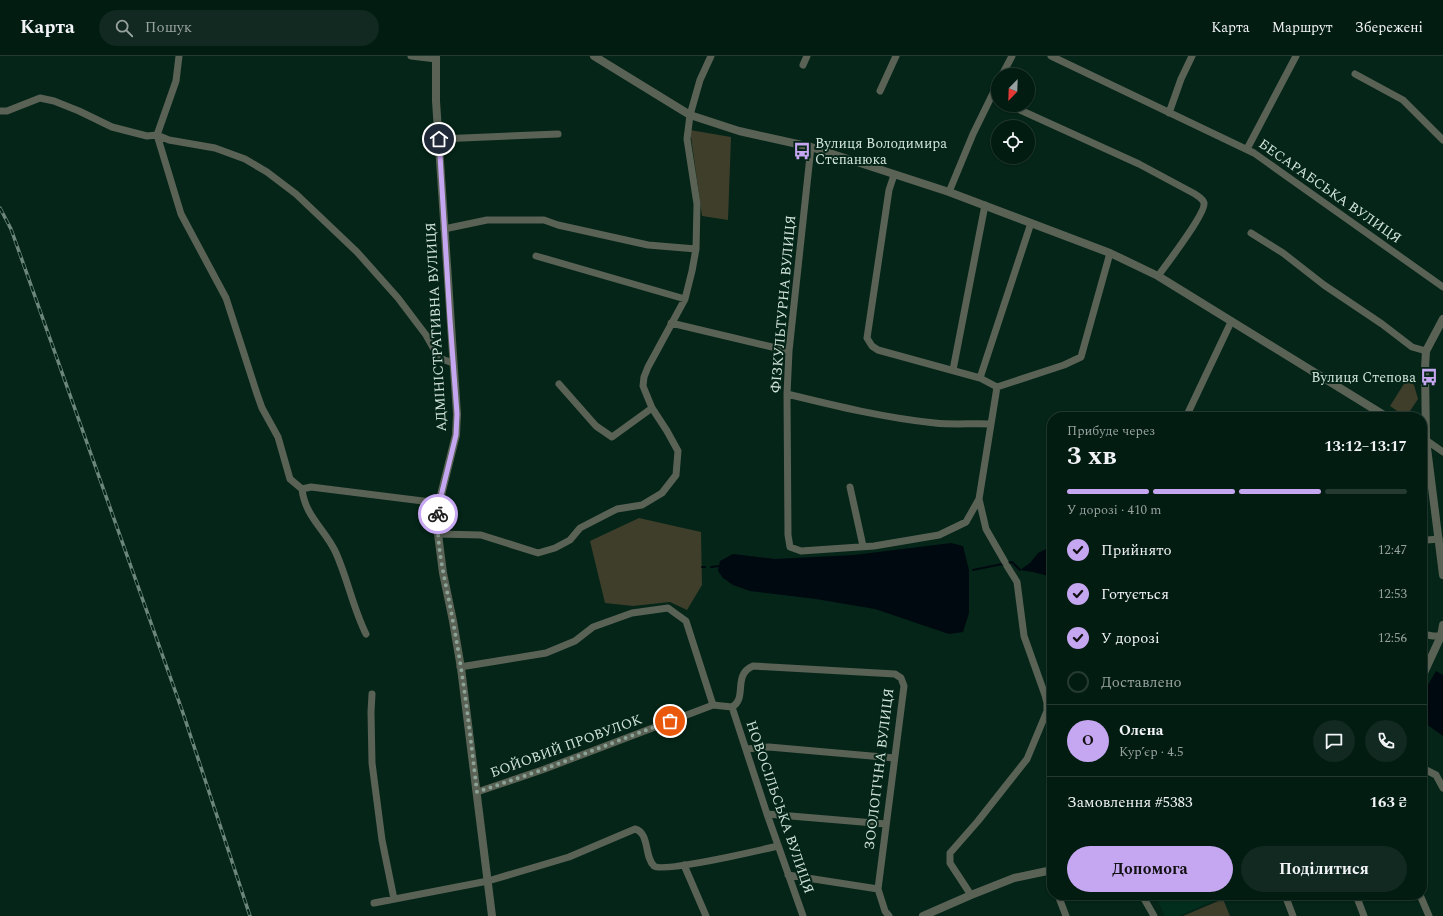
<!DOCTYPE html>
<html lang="uk">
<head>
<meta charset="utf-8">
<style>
  :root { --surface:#031c12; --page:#112920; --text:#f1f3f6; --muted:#97a19f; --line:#243a32; --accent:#c5a6f0 }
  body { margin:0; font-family:Spectral,serif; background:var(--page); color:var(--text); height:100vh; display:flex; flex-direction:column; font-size:15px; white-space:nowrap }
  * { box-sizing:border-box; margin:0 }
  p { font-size:13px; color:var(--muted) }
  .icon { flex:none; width:22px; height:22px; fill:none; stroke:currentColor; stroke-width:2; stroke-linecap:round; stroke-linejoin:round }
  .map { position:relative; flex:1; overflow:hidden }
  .panel { position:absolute; left:1047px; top:356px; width:380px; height:488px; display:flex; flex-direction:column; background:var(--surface); border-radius:16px; box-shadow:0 1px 3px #0004,0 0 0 1px var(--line) }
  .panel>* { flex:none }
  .needle { width:26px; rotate:203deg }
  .buttons { position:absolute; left:991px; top:12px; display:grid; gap:8px }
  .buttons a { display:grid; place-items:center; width:44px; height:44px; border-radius:50%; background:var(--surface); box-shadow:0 1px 3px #0004,0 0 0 1px var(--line); font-size:20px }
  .pin { position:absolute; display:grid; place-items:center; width:34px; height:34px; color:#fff; margin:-17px; border:2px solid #fff; border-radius:50%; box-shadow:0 1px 4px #0007 }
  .courier { position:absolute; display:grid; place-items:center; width:40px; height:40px; margin:-20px; border:3px solid #c5a6f0; border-radius:50%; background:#fff; color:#222; box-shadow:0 1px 5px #0007 }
  .summary em { font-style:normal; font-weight:700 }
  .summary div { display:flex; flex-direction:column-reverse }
  .summary { display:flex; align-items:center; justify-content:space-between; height:68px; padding:0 20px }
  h1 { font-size:26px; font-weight:700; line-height:30px }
  .bar { display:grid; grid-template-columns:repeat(4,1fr); gap:6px 4px; align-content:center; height:48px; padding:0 20px }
  .bar i { height:5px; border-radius:3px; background:var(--line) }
  .bar .current { background:var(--accent) }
  .bar p { grid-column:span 4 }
  .line { display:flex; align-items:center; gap:10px; padding:0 20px; border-top:1px solid var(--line) }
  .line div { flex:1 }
  .round { display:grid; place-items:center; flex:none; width:42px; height:42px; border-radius:21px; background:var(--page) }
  ol { padding:0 20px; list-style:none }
  li { display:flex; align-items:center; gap:12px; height:44px }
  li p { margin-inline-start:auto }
  li .icon { padding:4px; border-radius:50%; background:var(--accent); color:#111; stroke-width:4 }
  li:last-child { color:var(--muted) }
  li i { width:22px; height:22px; border:2px solid var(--line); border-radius:50% }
  .action { display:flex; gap:8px; margin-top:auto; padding:8px 20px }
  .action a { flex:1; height:46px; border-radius:24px; background:var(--accent); color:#111; font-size:16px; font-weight:700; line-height:46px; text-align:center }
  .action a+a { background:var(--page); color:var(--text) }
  header { display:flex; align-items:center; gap:24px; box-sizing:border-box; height:56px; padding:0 20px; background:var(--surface); border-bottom:1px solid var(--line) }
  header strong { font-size:19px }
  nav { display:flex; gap:22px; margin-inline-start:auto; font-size:14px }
  .search { width:280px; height:36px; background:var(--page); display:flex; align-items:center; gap:10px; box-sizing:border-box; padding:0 14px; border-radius:22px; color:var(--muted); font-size:15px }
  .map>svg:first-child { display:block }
</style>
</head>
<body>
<header>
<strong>Карта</strong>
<div class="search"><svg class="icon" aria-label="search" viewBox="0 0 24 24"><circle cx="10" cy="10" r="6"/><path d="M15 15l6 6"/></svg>Пошук</div>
<nav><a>Карта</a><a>Маршрут</a><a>Збережені</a></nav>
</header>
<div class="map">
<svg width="1443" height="860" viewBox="0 0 1443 860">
  <rect width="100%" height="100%" fill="#042518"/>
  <path fill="#022e1d" d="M1155 839H1226L1179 860H1165Z"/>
  <path fill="#3f3e2a" d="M690 74 731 81 728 164 702 160Z
    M1407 323 1414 329 1418 343 1406 361 1390 350Z
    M639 462 701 476 702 529 687 554 670 546 633 550 605 547 590 485Z
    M1223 843 1230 860H1183Z"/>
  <path fill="#00090f" d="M951 487 963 490 969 514V557L963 576 949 578 875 553 816 543 750 535 733 529 723 522 718 515 720 505 733 498 775 503 854 499Z
    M1052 490V521L1033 516 1020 514 1030 507 1038 497Z
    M1436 615 1443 619V680L1429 670 1422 668V639Z"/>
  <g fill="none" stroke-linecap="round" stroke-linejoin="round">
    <path stroke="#00090f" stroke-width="2" d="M702 511H705
      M711 511 719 510
      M973 514 1012 506 1020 514
      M1422 634 1424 635"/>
    <path stroke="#596254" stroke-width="7" d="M179 0 176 25 157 79 181 158 226 242 257 338 262 352 278 381 290 423 302 433 311 431 439 447
      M411 0 436 3
      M1051 0 1254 97 1443 231
      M803 9 807 0
      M1355 18 1403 44 1443 84
      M1002 19 1012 0
      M880 35 896 0
      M1009 49 1139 108 1195 138C1199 141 1203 143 1204 147 1206 157 1166 209 1158 220
      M0 55H7L40 42 54 45 79 55 112 71 147 80 157 79 169 84 215 92 245 103 267 116 296 138 357 196 398 242 426 279 439 302 453 307
      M1169 57 1181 23 1192 0
      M439 83 558 78
      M811 91 789 295 787 338 788 479 790 491 801 495 874 490 939 479 966 466 979 443
      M1247 93 1296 0
      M894 119 889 134 867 282 872 290 878 294 980 322 997 331
      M949 136 973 78 998 27
      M444 173 487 164H544L558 169 648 189 696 193
      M1251 177 1283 197 1324 229 1382 268 1412 291 1426 295
      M536 200 685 243
      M671 267 789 295
      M953 314 985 149
      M980 322 1031 167
      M559 328 596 370 612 381 652 352
      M787 338C836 350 885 362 935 367 954 369 972 367 991 368
      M1186 361 1231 266
      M1426 384 1443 396
      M850 431 863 490
      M302 433C305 461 326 474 336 497 348 524 353 552 366 578
      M438 478 481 479 538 497 555 492 570 484 580 472 617 453 642 449 662 437 676 419 678 395 667 375 652 352 643 330 644 321 648 311 685 243 692 215 696 193 697 148 687 83 690 59 700 24 711 0
      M1422 482 1427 484 1439 483
      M1005 506 986 473 979 443 997 331 1064 309 1081 301 1110 197
      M1422 578 1433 580H1441L1443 582
      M460 611 546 597 575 585 593 571 632 557 668 552 686 565 713 649
      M372 638 371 656 372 707 382 784 394 843
      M732 651C748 642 732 619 753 610L895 618 901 622 904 630 878 833 885 855 889 860
      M732 651 767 758 803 860
      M746 693 769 691 894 702
      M1422 712 1436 719 1443 732
      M477 736 542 714 713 649 732 651
      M767 758 886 768
      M684 809 706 860
      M788 819 878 833
      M971 839 950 807V797L978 765 1027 703 1047 655V647L1045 639 1024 580 1017 526 1007 510
      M1058 839 1066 860
      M1142 839 1154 860
      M1285 839 1293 860
      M1356 839 1364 860
      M1420 839 1429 860
      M374 847 488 825 569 801 635 773C650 777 644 801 654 810 663 817 761 794 778 790"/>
    <path stroke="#596254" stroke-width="8" d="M436 0V45L457 358 456 379 439 447 438 478 443 517 453 565 461 612 492 860
      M594 0 690 59 739 75 811 91 949 136 1110 197 1158 220 1387 361
      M1443 263 1426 295 1425 312 1426 384 1443 519
      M1422 621 1441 580 1443 569
      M923 860 971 839 1014 822 1052 814"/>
    <g stroke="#6d867b" stroke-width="3.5">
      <path id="rail" d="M0 152 11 173 183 657 250 860"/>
    </g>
    <use href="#rail" stroke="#042518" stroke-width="2" stroke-dasharray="6" stroke-linecap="butt"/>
  </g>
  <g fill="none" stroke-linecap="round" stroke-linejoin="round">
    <path stroke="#8ba297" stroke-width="4" stroke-dasharray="0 7.2" d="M438 458C436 495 447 530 453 566 464 622 470 679 477 736L542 714 670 665"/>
    <path stroke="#c5a6f0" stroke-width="5" d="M438 458 439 448 456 379 457 358 450 264 439 83"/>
  </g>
  <defs>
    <g id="bus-bare" transform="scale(1.38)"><path d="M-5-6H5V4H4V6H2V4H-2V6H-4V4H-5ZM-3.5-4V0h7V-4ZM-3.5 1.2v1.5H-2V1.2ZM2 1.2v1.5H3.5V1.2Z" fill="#c5a6f0" stroke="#042518" stroke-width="2.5" paint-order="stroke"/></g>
  </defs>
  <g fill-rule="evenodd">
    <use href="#bus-bare" x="802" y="95"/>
    <use href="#bus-bare" x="1429" y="321"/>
  </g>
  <g text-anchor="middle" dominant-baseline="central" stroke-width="4" stroke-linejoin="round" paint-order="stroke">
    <g font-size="14" fill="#d3e5db" stroke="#042518" text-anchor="start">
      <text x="815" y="87">Вулиця Володимира<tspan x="815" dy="16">Степанюка</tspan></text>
      <text x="1416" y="321" text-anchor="end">Вулиця Степова</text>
    </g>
    <g font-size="14" fill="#d3e5db" stroke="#042518">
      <text transform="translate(1330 135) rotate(35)">БЕСАРАБСЬКА ВУЛИЦЯ</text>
      <text transform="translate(783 248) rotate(-85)">ФІЗКУЛЬТУРНА ВУЛИЦЯ</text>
      <text transform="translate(436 271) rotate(-93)">АДМІНІСТРАТИВНА ВУЛИЦЯ</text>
      <text transform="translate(566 690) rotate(-20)">БОЙОВИЙ ПРОВУЛОК</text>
      <text transform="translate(879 713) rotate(-83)">ЗООЛОГІЧНА ВУЛИЦЯ</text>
      <text transform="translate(780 751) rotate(71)">НОВОСІЛЬСЬКА ВУЛИЦЯ</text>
    </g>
  </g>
</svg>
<div class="buttons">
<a><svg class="needle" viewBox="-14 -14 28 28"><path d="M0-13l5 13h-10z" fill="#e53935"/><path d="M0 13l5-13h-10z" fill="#97a19f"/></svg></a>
<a><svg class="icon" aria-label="locate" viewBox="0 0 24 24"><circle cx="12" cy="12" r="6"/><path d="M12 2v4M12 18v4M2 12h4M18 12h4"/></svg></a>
</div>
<div class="pin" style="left:670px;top:665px;background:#ea580c"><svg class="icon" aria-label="bag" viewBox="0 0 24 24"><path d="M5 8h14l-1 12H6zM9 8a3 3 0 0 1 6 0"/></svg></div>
<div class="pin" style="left:439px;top:83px;background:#1f2937"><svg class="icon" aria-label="home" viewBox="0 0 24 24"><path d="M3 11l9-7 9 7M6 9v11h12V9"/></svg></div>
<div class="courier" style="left:438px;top:458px"><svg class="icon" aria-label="bike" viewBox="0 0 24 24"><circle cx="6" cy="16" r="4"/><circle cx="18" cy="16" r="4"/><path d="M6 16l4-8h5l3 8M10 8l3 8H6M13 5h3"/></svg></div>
<section class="panel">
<div class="summary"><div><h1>3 хв</h1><p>Прибуде через</p></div><em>13:12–13:17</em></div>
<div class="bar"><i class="current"></i><i class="current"></i><i class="current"></i><i></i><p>У дорозі · 410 m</p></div>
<ol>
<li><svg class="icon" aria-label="check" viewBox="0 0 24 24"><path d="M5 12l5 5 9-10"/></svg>Прийнято<p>12:47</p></li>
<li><svg class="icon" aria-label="check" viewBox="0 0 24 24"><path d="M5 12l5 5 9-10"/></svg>Готується<p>12:53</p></li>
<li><svg class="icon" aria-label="check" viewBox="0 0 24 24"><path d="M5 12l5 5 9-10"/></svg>У дорозі<p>12:56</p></li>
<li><i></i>Доставлено</li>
</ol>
<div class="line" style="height:72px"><b class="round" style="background:var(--accent);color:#111">О</b><div><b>Олена</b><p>Кур’єр · 4.5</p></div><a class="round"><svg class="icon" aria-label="chat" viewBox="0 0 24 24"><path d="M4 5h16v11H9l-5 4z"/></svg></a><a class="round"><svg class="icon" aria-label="phone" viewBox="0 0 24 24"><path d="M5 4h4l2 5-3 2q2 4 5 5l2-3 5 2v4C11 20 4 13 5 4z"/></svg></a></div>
<div class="line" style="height:52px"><div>Замовлення #5383</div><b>163 ₴</b></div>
<div class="action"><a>Допомога</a><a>Поділитися</a></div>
</section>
</div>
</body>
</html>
